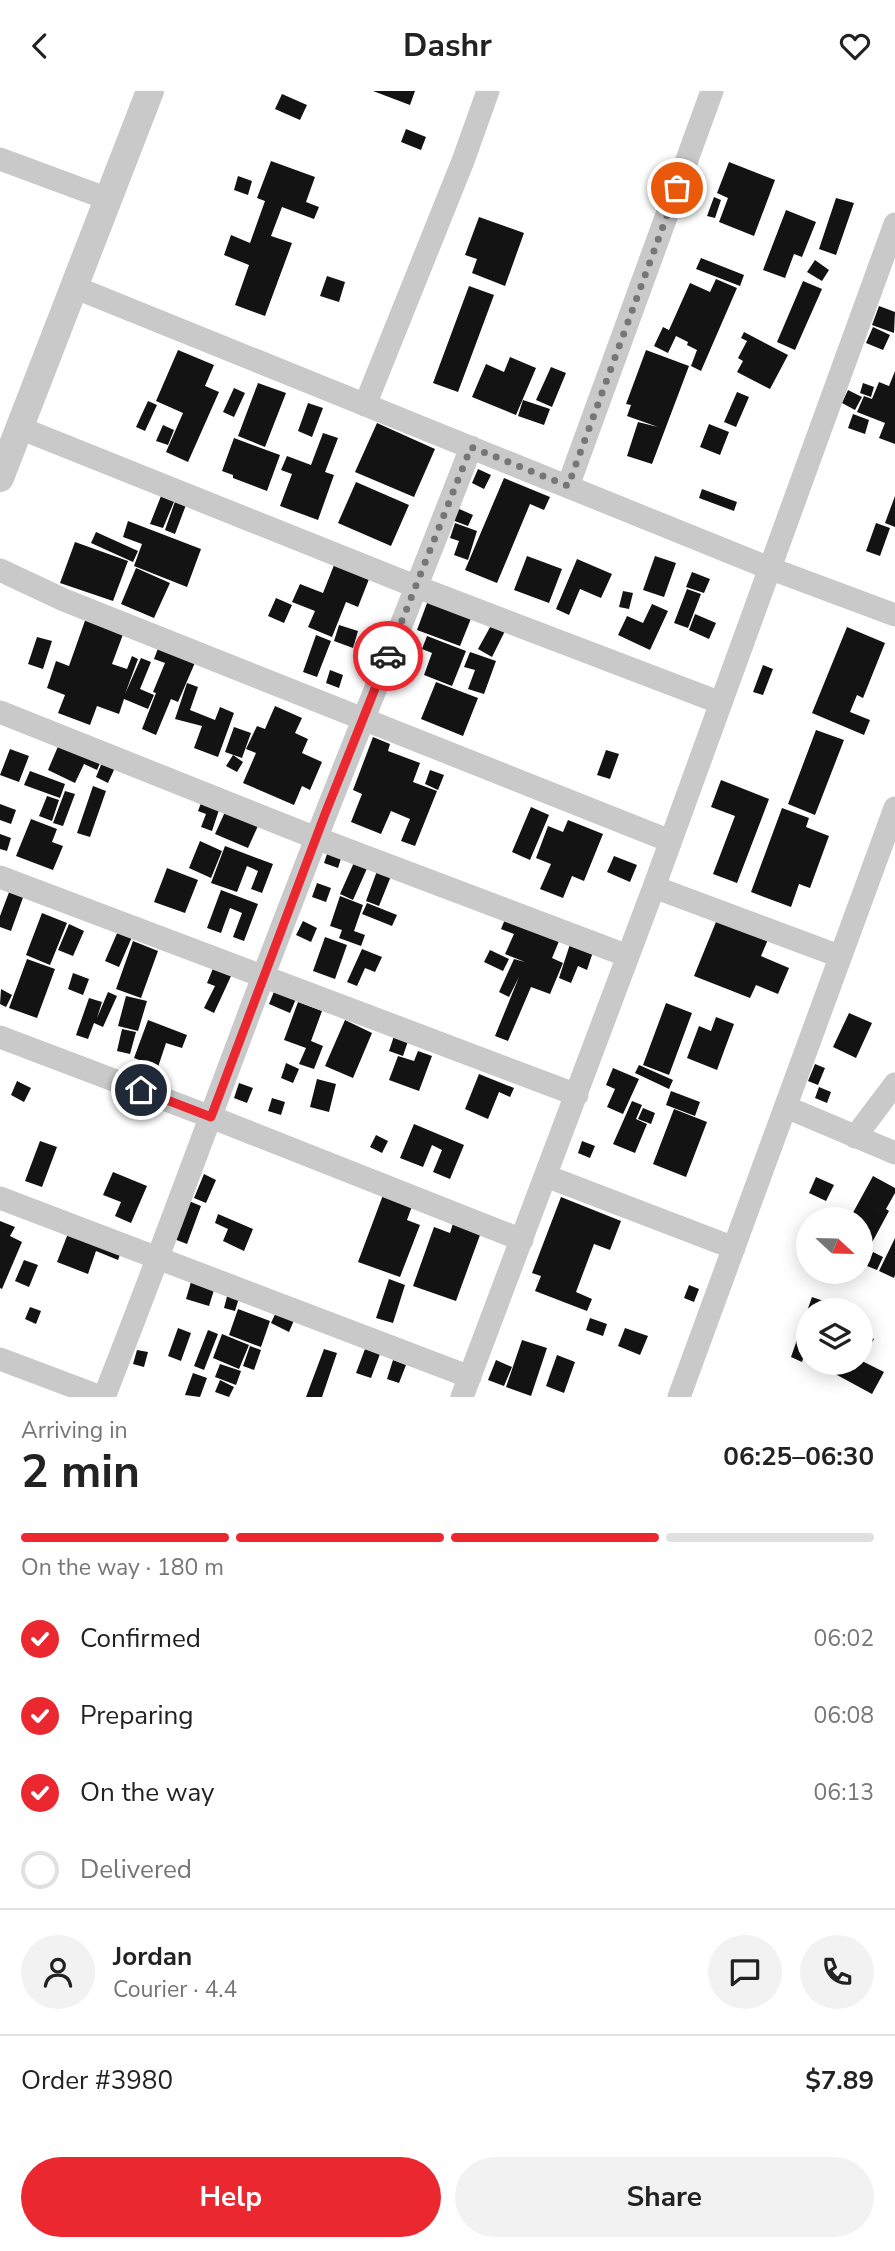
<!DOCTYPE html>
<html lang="en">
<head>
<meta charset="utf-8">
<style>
  :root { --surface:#fff; --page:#f2f2f2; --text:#222; --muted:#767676; --line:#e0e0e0; --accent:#eb2730 }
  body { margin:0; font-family:"Nunito Sans",sans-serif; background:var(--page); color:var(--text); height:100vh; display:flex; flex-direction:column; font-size:26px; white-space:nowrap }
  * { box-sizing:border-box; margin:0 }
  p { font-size:23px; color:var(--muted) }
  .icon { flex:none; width:38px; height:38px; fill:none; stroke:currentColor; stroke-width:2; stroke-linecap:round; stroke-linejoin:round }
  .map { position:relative; height:1306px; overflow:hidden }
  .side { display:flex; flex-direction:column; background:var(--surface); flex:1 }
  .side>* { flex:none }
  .needle { width:46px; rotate:112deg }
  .fabs { position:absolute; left:796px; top:1116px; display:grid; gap:14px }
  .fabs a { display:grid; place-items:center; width:77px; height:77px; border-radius:50%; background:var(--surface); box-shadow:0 4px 18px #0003; font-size:35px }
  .pin { position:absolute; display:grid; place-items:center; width:60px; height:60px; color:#fff; margin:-30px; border:4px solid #fff; border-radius:50%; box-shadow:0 2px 7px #0007 }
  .courier { position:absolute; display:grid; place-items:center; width:70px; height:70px; margin:-35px; border:5px solid #eb2730; border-radius:50%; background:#fff; color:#222; box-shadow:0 2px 9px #0007 }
  .overview em { font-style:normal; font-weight:700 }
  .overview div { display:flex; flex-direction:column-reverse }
  .overview { display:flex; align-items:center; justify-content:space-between; height:119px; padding:0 21px }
  h1 { font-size:46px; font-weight:700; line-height:52px }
  .bar { display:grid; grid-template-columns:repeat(4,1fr); gap:10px 7px; align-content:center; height:84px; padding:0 21px }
  .bar i { height:9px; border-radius:5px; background:var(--line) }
  .bar .on { background:var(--accent) }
  .bar p { grid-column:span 4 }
  .line { display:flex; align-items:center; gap:18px; padding:0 21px; border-top:2px solid var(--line) }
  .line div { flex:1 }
  .round { display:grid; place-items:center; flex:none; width:74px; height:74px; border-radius:37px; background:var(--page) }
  ol { padding:0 21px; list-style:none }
  li { display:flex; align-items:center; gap:21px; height:77px }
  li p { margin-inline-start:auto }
  li .icon { padding:7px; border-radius:50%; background:var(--accent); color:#fff; stroke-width:4 }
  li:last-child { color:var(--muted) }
  li i { width:38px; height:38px; border:4px solid var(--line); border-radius:50% }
  .primary-button { display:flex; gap:14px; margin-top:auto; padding:14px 21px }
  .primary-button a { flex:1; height:80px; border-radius:42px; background:var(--accent); color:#fff; font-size:28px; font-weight:700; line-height:80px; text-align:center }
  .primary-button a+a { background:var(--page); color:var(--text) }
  header { display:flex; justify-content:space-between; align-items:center; height:91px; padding:0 21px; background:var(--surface); font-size:32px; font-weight:700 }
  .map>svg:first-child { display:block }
</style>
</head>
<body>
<header><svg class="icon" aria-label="back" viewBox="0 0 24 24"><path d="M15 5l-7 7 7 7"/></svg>Dashr<svg class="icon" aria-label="heart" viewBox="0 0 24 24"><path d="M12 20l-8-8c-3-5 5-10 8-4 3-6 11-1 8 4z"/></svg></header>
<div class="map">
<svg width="895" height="1306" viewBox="0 0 895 1306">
  <rect width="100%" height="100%" fill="#fff"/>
  <path fill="#131313" d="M373 0H415L410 14Z
    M282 3 307 14 300 29 275 18Z
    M406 38 426 46 421 59 401 51Z
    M271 70 315 86 306 111 319 116 314 128 282 116 271 145 292 152 265 225 235 214 249 174 224 164 231 144 250 152 265 110 257 107Z
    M729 71 775 89 754 145 719 131 728 107 717 102Z
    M238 85 252 90 248 104 234 99Z
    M714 106 721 109 715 127 707 125Z
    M836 107 854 112 836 164 819 158Z
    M786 119 816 131 802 166 794 163 785 187 763 179Z
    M479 126 524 142 505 195 472 182 477 168 465 164Z
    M701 167 744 184 740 195 696 178Z
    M815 169 829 179 822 190 807 181Z
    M327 185 345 191 339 211 320 205Z
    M716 188 737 197 701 280 691 275 697 259 687 254 688 251 676 245 668 262 654 255 663 236 669 239 690 192 710 201Z
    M803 190 822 198 795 259 777 251Z
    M469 195 494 204 458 301 433 292Z
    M879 215 895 221 894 242 872 234Z
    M873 236 890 244 883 259 866 252Z
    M744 241 788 264 770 298 737 281 743 270 738 267 747 250 741 247Z
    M178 259 214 274 205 295 219 301 188 371 166 361 183 322 156 310Z
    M646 259 689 275 652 373 627 365 638 331 658 336 627 325 631 314 626 313Z
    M510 266 536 277 516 324 472 306 486 273 504 281Z
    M551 276 566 282 552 316 536 309Z
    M895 280V353L879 347 885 332 857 321 864 305 872 308 879 291 889 295Z
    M258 292 286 302 265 356 238 345Z
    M863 292 874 296 871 306 860 302Z
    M234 297 245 302 234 326 223 321Z
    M848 299 862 306 855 319 842 312Z
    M737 301 749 306 736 336 724 331Z
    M523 309 550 318 544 334 518 325Z
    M148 310 157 314 145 340 136 336Z
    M308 312 323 317 312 346 298 340Z
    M853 323 869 329 865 343 848 337Z
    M377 332 435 358 414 406 355 381Z
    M709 333 729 341 720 364 700 356Z
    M163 334 174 339 168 354 156 350Z
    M323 342 338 347 325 381 334 384 318 429 280 415 292 383 281 379 287 365 311 374Z
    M234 347 280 364 267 400 233 387V384L222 380Z
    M478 378 491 384 484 398 472 392Z
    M504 387 550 406 544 419 530 413 497 492 465 479Z
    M356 391 409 414 391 455 338 432Z
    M702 398 737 411 734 420 699 407Z
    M163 400 176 406 163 437 150 433Z
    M178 402 189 406 175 443 165 439Z
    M895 405V436L885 432Z
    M457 417 473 424 468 435 452 429Z
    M128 430 201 458 187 496 134 475 142 453 123 446Z
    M455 432 477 440 468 469 454 464 459 450 450 447Z
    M876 432 890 437 880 465 866 460Z
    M96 441 138 460 133 471 91 452Z
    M75 451 128 470 113 510 60 492Z
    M338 464 373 478 358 516 346 511 332 546 308 536 315 520 292 511 300 493 323 502Z
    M527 465 562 478 549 512 514 499Z
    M655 465 676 472 664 506 643 499Z
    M577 468 612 483 601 507 580 498 569 524 556 518Z
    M136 477 170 492 154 527 121 513Z
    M692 481 710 488 704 502 686 496Z
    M687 498 701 503 688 537 674 532Z
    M623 500 633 502 629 518 619 516Z
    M430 504 474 520 460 555 417 539Z
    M276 507 292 514 284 532 268 525Z
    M652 513 668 520 650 559 618 544 627 525 643 532Z
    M695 523 716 532 709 548 689 539Z
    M87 524 125 538 112 573 127 578 132 565 138 568 125 603 141 567 151 571 140 598 154 604 148 618 124 608 119 623 97 615 90 634 58 622 65 604 47 597 56 570 69 575Z
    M494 529 507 536 492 566 478 558Z
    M339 534 358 540 353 557 334 550Z
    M847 536 885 552 863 607 857 604 850 621 870 629 864 644 812 622Z
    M316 544 331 550 317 586 303 581Z
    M427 545 466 560 452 595 424 584 432 562 422 558Z
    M37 546 52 550 43 578 28 573Z
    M160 552 197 567 178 611 171 608 156 644 142 638 156 602 153 601 165 572 154 568Z
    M470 561 496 570 484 603 468 598 475 579 464 576Z
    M763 574 773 578 763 604 753 601Z
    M330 579 343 584 339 597 326 592Z
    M436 591 478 607 463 645 421 628Z
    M187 592 198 596 190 619 215 629 220 616 234 622 218 666 194 657 202 635 175 628Z
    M275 615 302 627 295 642 308 648 302 662 322 671 310 699 302 695 294 714 243 692 256 662 246 658 257 635 265 638Z
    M234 636 251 642 242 667 225 661Z
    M816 639 844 649 815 724 788 713Z
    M373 646 390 653 388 660 420 672 413 691 437 700 415 755 401 750 410 728 391 720 381 743 351 731 362 703 353 699Z
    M59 653 104 663 97 679 84 673 75 692 48 679Z
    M10 658 29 665 19 691 0 684Z
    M606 659 619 663 610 688 597 684Z
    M105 664 118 670 108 692 96 686Z
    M233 664 243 671 237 681 226 675Z
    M430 679 444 684 438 699 425 693Z
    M30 680 65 693 60 707 24 694Z
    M721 689 769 708 737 792 713 783 735 725 711 716Z
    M93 695 106 700 90 746 77 742Z
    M65 700 75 703 63 735 53 732Z
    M204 704 222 710 212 740 201 736 206 723 198 720Z
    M47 705 59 709 52 730 39 725Z
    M229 712 262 726 248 757 215 743Z
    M0 713 16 719 11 733 0 729Z
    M531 716 549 724 530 769 512 761Z
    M782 717 809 727 806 736 829 745 810 797 799 793 791 816 751 801Z
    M31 728 57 738 52 751 63 755 53 779 16 765Z
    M568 729 603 743 584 790 572 785 563 807 540 798 551 773 536 767 548 735 563 741Z
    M0 743 11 747 7 760 0 758Z
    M200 750 222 760 211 787 189 777Z
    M330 754 344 758 338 777 324 772Z
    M225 755 273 773 262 802 251 798 258 780 247 775 237 801 211 792Z
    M614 765 637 774 630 791 607 781Z
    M356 767 369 773 353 809 340 803Z
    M167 777 198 789 185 822 154 811Z
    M377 780 391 785 379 815 366 810Z
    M317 792 331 797 326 811 312 806Z
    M11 796 25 801 11 840 0 836V825Z
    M221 799 258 813 244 850 233 846 242 822 230 817 221 842 207 837Z
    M340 805 363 814 354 840 365 844 361 855 339 847 342 839 330 835Z
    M367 812 397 824 392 835 362 823Z
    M508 821 562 843 552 867 563 872 550 903 531 896 508 950 495 945 519 886 509 906 499 901 514 868 525 871 505 863 514 843 501 838Z
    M42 822 67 832 50 874 26 864Z
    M718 826 769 846 761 865 789 877 778 903 756 894 750 907 694 885Z
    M303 830 317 837 311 851 296 844Z
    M69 833 84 840 73 865 58 859Z
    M118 840 132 846 119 876 105 870Z
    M325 846 347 854 335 888 313 880Z
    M572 847 595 855 587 879 578 875 571 892 559 887Z
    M133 850 158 860 141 907 116 898Z
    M362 858 382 866 375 881 365 877 357 895 347 891Z
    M490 859 509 868 503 880 484 871Z
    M27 868 55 878 37 927 9 917Z
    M214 875 232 883 214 922 204 917 215 895 207 892Z
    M73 882 89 888 83 904 68 898Z
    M1 898 12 904 6 916 0 913Z
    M275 898 296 908 290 922 269 913Z
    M108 901 117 905 103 936 94 932 88 948 76 944 89 907 102 911 97 927Z
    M126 905 147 910 138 940 118 935Z
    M298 911 322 920 311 950 323 955 314 978 299 973 306 957 284 949Z
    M666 912 692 922 669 984 643 974Z
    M849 922 872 932 856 967 833 956Z
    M716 926 734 933 717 979 687 967 699 935 711 940Z
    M148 929 187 944 182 957 166 952 158 976 134 967Z
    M345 929 372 942 353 987 325 975Z
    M122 938 136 941 130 963 117 960Z
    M394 945 408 950 403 965 389 960Z
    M418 960 432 965 419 1000 389 989 398 965 414 970Z
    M286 972 299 978 293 992 281 987Z
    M815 973 825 977 818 994 808 990Z
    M639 974 673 989 669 998 635 982Z
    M613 977 639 988 623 1023 607 1016 615 998 606 994Z
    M479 983 514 997 510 1006 499 1001 488 1028 465 1018Z
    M317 988 336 993 329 1021 310 1016Z
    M17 990 31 997 24 1011 11 1004Z
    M239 992 253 997 247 1012 234 1007Z
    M819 996 831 1001 827 1012 815 1007Z
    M671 1000 700 1011 695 1025 666 1014Z
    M272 1007 285 1011 281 1024 268 1020Z
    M632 1010 642 1014 636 1028 647 1033 635 1062 613 1053Z
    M643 1017 655 1022 651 1033 638 1028Z
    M674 1018 707 1031 686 1086 653 1073Z
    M414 1033 464 1054 450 1088 433 1081 442 1059 432 1054 423 1076 400 1067Z
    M376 1044 388 1050 382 1062 370 1056Z
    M40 1050 57 1056 42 1096 25 1090Z
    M582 1050 595 1055 590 1067 578 1062Z
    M113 1081 147 1095 131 1132 115 1125 121 1111 103 1104Z
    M204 1083 216 1089 206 1112 194 1107Z
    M873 1085 895 1097V1102L886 1118 889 1120 861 1172V1129H849Z
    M816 1086 834 1094 826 1110 809 1102Z
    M386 1096 415 1107 407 1129 420 1134 400 1186 358 1171Z
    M561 1106 621 1130 610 1159 594 1153 576 1201 592 1208 587 1220 535 1200 541 1185 532 1182Z
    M189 1110 201 1115 187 1153 174 1148Z
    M218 1123 253 1138 244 1160 223 1150 228 1138 215 1132Z
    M456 1123 484 1133 456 1210 413 1195 434 1136 450 1142Z
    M0 1130 15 1136 10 1145 22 1151 2 1198 0 1197Z
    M72 1132 124 1152 118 1169 96 1160 88 1183 57 1171Z
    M895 1147V1184L894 1187 879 1180Z
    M873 1161 883 1166 877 1179 867 1175Z
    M24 1169 38 1174 29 1196 15 1190Z
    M389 1188 405 1194 393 1232 376 1227Z
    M191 1191 214 1199 209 1215 186 1208Z
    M230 1194 242 1197 235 1220 224 1217Z
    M689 1194 699 1198 694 1211 684 1207Z
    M812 1206 838 1215 837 1220H808V1252L802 1271 791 1266Z
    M30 1216 41 1220 36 1233 25 1228Z
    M238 1218 270 1230 261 1256 229 1244Z
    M277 1219 295 1227 289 1241 271 1232Z
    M590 1227 607 1233 603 1245 586 1239Z
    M178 1237 191 1242 181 1270 168 1265Z
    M625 1237 648 1245 640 1264 618 1255Z
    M208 1239 218 1243 204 1279 194 1275Z
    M861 1241 874 1248 862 1270 884 1281 872 1303 826 1278 829 1272H861Z
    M222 1243 249 1254 239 1278 213 1267Z
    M522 1249 547 1257 531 1305 506 1296Z
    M250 1255 261 1259 254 1279 243 1275Z
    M324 1258 337 1262 322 1306H306Z
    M365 1258 380 1263 371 1287 356 1282Z
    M137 1259 148 1261 144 1276 133 1273Z
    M557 1264 575 1271 564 1302 546 1295Z
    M393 1269 406 1274 399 1292 387 1288Z
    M496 1269 512 1276 504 1295 488 1289Z
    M220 1273 241 1280 236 1294 215 1286Z
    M193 1282 207 1287 200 1306 185 1304Z
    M220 1289 234 1296 229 1306 215 1301Z"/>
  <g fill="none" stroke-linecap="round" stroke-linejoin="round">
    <path stroke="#c9c9c9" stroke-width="23" d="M0 68 108 108
      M74 196 769 477 895 524
      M365 314 463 70 488 0
      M20 337 417 496 721 612
      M568 395 712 0
      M0 479 64 509 670 750
      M0 621 316 747 628 865
      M0 786 577 1004
      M654 796 839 865
      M0 946 211 1026 522 1149
      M786 1016 895 1062
      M855 1046 895 993
      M546 1085 734 1157
      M0 1107 470 1286
      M0 1268 101 1306
      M104 1306C169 1142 228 975 292 810 350 658 413 508 471 356
      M462 1306 654 796 895 133
      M679 1306 895 717"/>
    <path stroke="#c9c9c9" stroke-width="28" d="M0 387 150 0"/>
  </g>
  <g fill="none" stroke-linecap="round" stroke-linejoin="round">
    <path stroke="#767676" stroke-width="7" stroke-dasharray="0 12.6" d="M388 565 471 356 568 395 677 97"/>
    <path stroke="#eb2730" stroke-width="9" d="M141 999 211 1026 325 723 388 565"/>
  </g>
</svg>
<div class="fabs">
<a><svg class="needle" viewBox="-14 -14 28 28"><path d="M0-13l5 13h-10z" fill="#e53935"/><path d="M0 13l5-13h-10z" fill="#767676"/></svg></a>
<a><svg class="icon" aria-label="layers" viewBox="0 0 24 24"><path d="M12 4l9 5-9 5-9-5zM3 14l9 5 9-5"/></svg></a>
</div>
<div class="pin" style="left:677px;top:97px;background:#ea580c"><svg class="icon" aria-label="bag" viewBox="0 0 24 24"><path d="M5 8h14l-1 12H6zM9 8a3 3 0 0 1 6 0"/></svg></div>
<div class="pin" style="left:141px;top:999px;background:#1f2937"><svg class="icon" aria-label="home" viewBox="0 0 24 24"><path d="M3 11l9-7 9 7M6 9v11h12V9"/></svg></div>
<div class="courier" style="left:388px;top:565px"><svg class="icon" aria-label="car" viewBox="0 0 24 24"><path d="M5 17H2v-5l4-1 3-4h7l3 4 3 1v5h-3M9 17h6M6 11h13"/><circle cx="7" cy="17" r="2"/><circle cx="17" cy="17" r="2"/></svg></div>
</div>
<section class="side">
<div class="overview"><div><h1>2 min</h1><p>Arriving in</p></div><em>06:25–06:30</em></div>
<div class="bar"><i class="on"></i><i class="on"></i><i class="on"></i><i></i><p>On the way · 180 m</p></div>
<ol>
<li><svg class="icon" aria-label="check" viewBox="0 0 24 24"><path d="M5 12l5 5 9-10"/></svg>Confirmed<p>06:02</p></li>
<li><svg class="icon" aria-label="check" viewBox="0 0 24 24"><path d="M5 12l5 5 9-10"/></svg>Preparing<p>06:08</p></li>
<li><svg class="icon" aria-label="check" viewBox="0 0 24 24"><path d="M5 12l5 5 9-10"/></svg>On the way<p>06:13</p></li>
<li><i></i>Delivered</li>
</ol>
<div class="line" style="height:126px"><a class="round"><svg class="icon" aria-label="person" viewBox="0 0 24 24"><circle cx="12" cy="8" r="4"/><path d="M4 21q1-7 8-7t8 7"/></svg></a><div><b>Jordan</b><p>Courier · 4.4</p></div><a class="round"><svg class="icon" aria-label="chat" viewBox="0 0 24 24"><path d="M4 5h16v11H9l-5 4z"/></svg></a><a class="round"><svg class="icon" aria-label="phone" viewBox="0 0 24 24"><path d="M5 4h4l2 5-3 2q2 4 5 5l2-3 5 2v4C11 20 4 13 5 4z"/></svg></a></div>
<div class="line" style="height:91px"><div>Order #3980</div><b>$7.89</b></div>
<div class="primary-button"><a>Help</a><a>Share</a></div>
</section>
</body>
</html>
